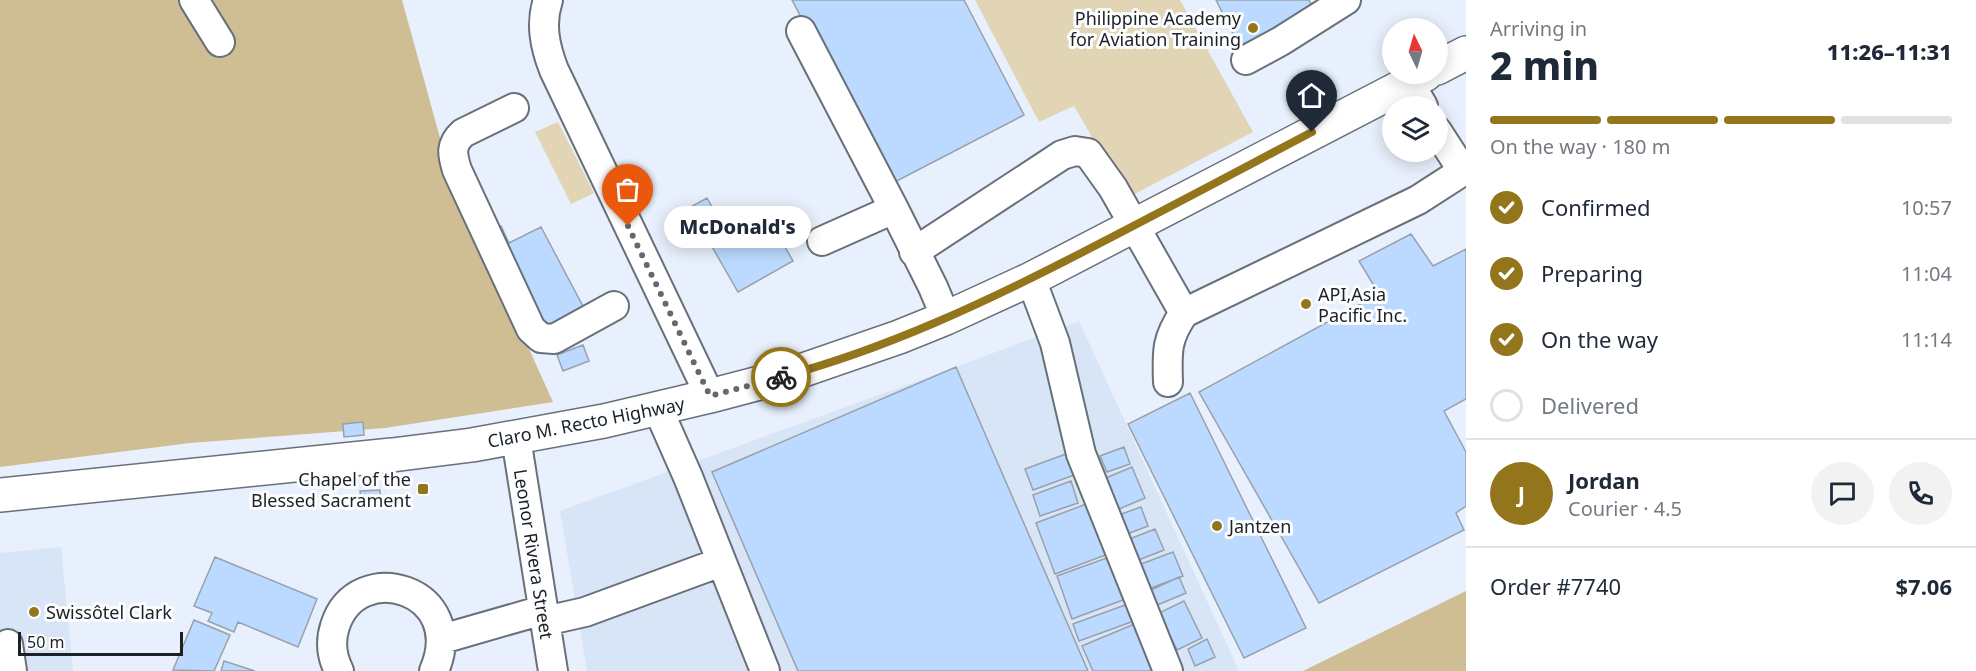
<!DOCTYPE html>
<html lang="en">
<head>
<meta charset="utf-8">
<style>
  :root { --surface:#fff; --page:#f2f2f3; --text:#1f2937; --muted:#747a83; --line:#e0e1e3; --accent:#93751c }
  body { margin:0; font-family:"Noto Sans",sans-serif; background:var(--page); color:var(--text); height:100vh; display:flex; flex-direction:column; font-size:22px; white-space:nowrap }
  * { box-sizing:border-box; margin:0 }
  p { font-size:20px; color:var(--muted) }
  .icon { flex:none; width:33px; height:33px; fill:none; stroke:currentColor; stroke-width:2; stroke-linecap:round; stroke-linejoin:round }
  .map { position:relative; flex:1; overflow:hidden }
  .panel { display:flex; flex-direction:column; background:var(--surface); width:510px }
  .panel>* { flex:none }
  .needle { width:39px; rotate:355deg }
  .buttons { position:absolute; left:1382px; top:18px; display:grid; gap:12px }
  .buttons a { display:grid; place-items:center; width:66px; height:66px; border-radius:50%; background:var(--surface); box-shadow:0 3px 15px #0003; font-size:30px }
  .scale { position:absolute; left:18px; bottom:15px; width:165px; box-sizing:border-box; padding-left:6px; border:3px solid #1d2024; border-top:0; font-size:16px; line-height:21px; white-space:nowrap; color:#1d2024; -webkit-text-stroke:4px #fbfdff; paint-order:stroke }
  .pin { position:absolute; display:grid; place-items:center; width:51px; height:51px; color:#fff; margin:-62px -26px; border-radius:50% 50% 50% 0; rotate:-45deg; box-shadow:0 0 6px #0007 }
  .pin .icon { rotate:45deg }
  .courier { position:absolute; display:grid; place-items:center; width:60px; height:60px; margin:-30px; border:4px solid #93751c; border-radius:50%; background:#fff; color:#222; box-shadow:0 2px 8px #0007 }
  .bubble { position:absolute; height:42px; border-radius:21px; background:var(--surface); box-shadow:0 3px 15px #0003; font-size:20px; font-weight:800; line-height:42px; text-align:center }
  .headline em { font-style:normal; font-weight:800 }
  .headline div { display:flex; flex-direction:column-reverse }
  .headline { display:flex; align-items:center; justify-content:space-between; height:102px; padding:0 24px }
  h1 { font-size:39px; font-weight:800; line-height:45px }
  .bar { display:grid; grid-template-columns:repeat(4,1fr); gap:9px 6px; align-content:center; height:72px; padding:0 24px }
  .bar i { height:8px; border-radius:4px; background:var(--line) }
  .bar .on { background:var(--accent) }
  .bar p { grid-column:span 4 }
  .line { display:flex; align-items:center; gap:15px; padding:0 24px; border-top:2px solid var(--line) }
  .line div { flex:1 }
  .round { display:grid; place-items:center; flex:none; width:63px; height:63px; border-radius:32px; background:var(--page) }
  ol { padding:0 24px; list-style:none }
  li { display:flex; align-items:center; gap:18px; height:66px }
  li p { margin-inline-start:auto }
  li .icon { padding:6px; border-radius:50%; background:var(--accent); color:#fff; stroke-width:4 }
  li:last-child { color:var(--muted) }
  li i { width:33px; height:33px; border:3px solid var(--line); border-radius:50% }
  main { display:flex; flex:1; min-height:0 }
  .map>svg:first-child { display:block }
</style>
</head>
<body>
<main>
<div class="map">
<svg width="1466" height="671" viewBox="0 0 1466 671">
  <rect width="100%" height="100%" fill="#e7f0fc"/>
  <path fill="#d7e5f7" d="M1079 321 1239 671H587L560 511 956 367Z
    M61 547 73 671H0V553Z"/>
  <path fill="#e1d5b6" d="M975 0H1180L1253 132 1127 198 1074 106 1039 122Z
    M558 122 594 193 571 204 535 132Z"/>
  <path fill="#cfbe93" d="M0 0H402L450 174 553 402 385 428 190 443 0 467Z
    M1466 591V671H1303Z"/>
  <path fill="#bcdaff" stroke="#98a1ab" stroke-width="1.5" d="M792 0H964L1024 115 889 185Z
    M1216 0H1309L1314 10 1239 46Z
    M707 198 717 216 697 227 687 209Z
    M766 214 793 261 738 292 711 245Z
    M501 226 509 243 541 227 586 312 544 334 491 231Z
    M1411 234 1433 266 1466 249V399L1444 411 1466 452V506L1456 513 1464 530 1319 603 1199 392 1379 294 1359 261Z
    M583 345 589 361 563 371 557 355Z
    M956 367 1088 671H798L712 472Z
    M1190 393 1306 628 1244 658 1128 424Z
    M363 422 364 435 344 437 343 424Z
    M1124 447 1130 464 1107 472 1100 456Z
    M1066 454 1074 475 1033 490 1025 469Z
    M1132 467 1145 498 1119 509 1106 478Z
    M1071 481 1078 503 1040 516 1033 495Z
    M380 490 381 502 362 504 360 491Z
    M1089 503 1108 554 1055 574 1036 523Z
    M1141 507 1148 526 1127 534 1119 515Z
    M1155 529 1164 550 1136 561 1127 540Z
    M1173 552 1183 576 1151 588 1141 564Z
    M1115 555 1131 597 1072 619 1057 576Z
    M215 557 317 599 298 647 238 622 234 632 208 621 212 613 194 606Z
    M1179 577 1186 593 1155 606 1149 591Z
    M1136 601 1142 618 1079 641 1073 624Z
    M1184 601 1202 638 1177 650 1159 613Z
    M194 620 230 635 214 671 173 670Z
    M1144 620 1166 671H1093L1082 646Z
    M1207 639 1215 657 1195 666 1188 649Z
    M224 661 255 671H221Z"/>
  <g fill="none" stroke-linecap="round" stroke-linejoin="round">
    <g stroke="#68707a" stroke-width="32">
      <path id="minor" d="M194 0 220 42
        M548 0C540 24 545 47 554 70L710 396
        M801 31 894 209
        M1246 60 1281 41 1346 0
        M1409 82 1423 106
        M514 108 463 133C450 145 452 154 457 170L531 329 541 338 554 339 614 306
        M822 241 894 209 933 287 946 318
        M914 252 1062 155 1075 151 1088 153 1113 188 1184 313
        M1031 279 1055 343 1081 454 1168 671
        M1168 382C1167 352 1166 339 1184 313L1418 200 1463 171 1437 131
        M658 409 688 477 765 671
        M516 438 553 671
        M545 621 585 612 721 562
        M442 639 543 610
        M8 644 12 671
        M339 671C332 657 330 641 335 626 357 556 469 589 434 671"/>
    </g>
    <g stroke="#68707a" stroke-width="36">
      <path id="major" d="M1437 68 1466 53
        M0 495 392 455 472 445 604 421 710 396 786 376 899 337 946 318 1031 279 1426 74"/>
    </g>
    <use href="#minor" stroke="#fff" stroke-width="28"/>
    <use href="#major" stroke="#fff" stroke-width="33"/>
  </g>
  <g fill="none" stroke-linecap="round" stroke-linejoin="round">
    <path stroke="#646970" stroke-width="6" stroke-dasharray="0 10.8" d="M628 226 710 396 781 377"/>
    <path stroke="#93751c" stroke-width="8" d="M781 377C886 349 986 302 1083 252 1159 213 1236 172 1312 132"/>
  </g>
  <g fill="#93751c" stroke="#fbfdff" stroke-width="2">
    <circle cx="1253" cy="28" r="6"/>
    <circle cx="1306" cy="304" r="6"/>
    <rect x="417" y="483" width="12" height="12" rx="3"/>
    <circle cx="1217" cy="526" r="6"/>
    <circle cx="34" cy="612" r="6"/>
  </g>
  <g text-anchor="middle" dominant-baseline="central" stroke-width="6" stroke-linejoin="round" paint-order="stroke">
    <g font-size="18" fill="#1d2024" stroke="#fbfdff" text-anchor="start">
      <text x="1241" y="18" text-anchor="end">Philippine Academy<tspan x="1241" dy="21">for Aviation Training</tspan></text>
      <text x="1318" y="294">API,Asia<tspan x="1318" dy="21">Pacific Inc.</tspan></text>
      <text x="411" y="479" text-anchor="end">Chapel of the<tspan x="411" dy="21">Blessed Sacrament</tspan></text>
      <text x="1229" y="526">Jantzen</text>
      <text x="46" y="612">Swissôtel Clark</text>
    </g>
    <g font-size="18" fill="#1d2024" stroke="#fbfdff">
      <text transform="translate(586 422) rotate(-11)">Claro M. Recto Highway</text>
      <text transform="translate(534 554) rotate(81)">Leonor Rivera Street</text>
    </g>
  </g>
</svg>
<div class="buttons">
<a><svg class="needle" viewBox="-14 -14 28 28"><path d="M0-13l5 13h-10z" fill="#e53935"/><path d="M0 13l5-13h-10z" fill="#747a83"/></svg></a>
<a><svg class="icon" aria-label="layers" viewBox="0 0 24 24"><path d="M12 4l9 5-9 5-9-5zM3 14l9 5 9-5"/></svg></a>
</div>
<div class="scale">50 m</div>
<div class="pin" style="left:628px;top:226px;background:#ea580c"><svg class="icon" aria-label="bag" viewBox="0 0 24 24"><path d="M5 8h14l-1 12H6zM9 8a3 3 0 0 1 6 0"/></svg></div>
<div class="pin" style="left:1312px;top:132px;background:#1f2937"><svg class="icon" aria-label="home" viewBox="0 0 24 24"><path d="M3 11l9-7 9 7M6 9v11h12V9"/></svg></div>
<div class="courier" style="left:781px;top:377px"><svg class="icon" aria-label="bike" viewBox="0 0 24 24"><circle cx="6" cy="16" r="4"/><circle cx="18" cy="16" r="4"/><path d="M6 16l4-8h5l3 8M10 8l3 8H6M13 5h3"/></svg></div>
<div class="bubble" style="left:664px;top:206px;width:147px">McDonald's</div>
</div>
<section class="panel">
<div class="headline"><div><h1>2 min</h1><p>Arriving in</p></div><em>11:26–11:31</em></div>
<div class="bar"><i class="on"></i><i class="on"></i><i class="on"></i><i></i><p>On the way · 180 m</p></div>
<ol>
<li><svg class="icon" aria-label="check" viewBox="0 0 24 24"><path d="M5 12l5 5 9-10"/></svg>Confirmed<p>10:57</p></li>
<li><svg class="icon" aria-label="check" viewBox="0 0 24 24"><path d="M5 12l5 5 9-10"/></svg>Preparing<p>11:04</p></li>
<li><svg class="icon" aria-label="check" viewBox="0 0 24 24"><path d="M5 12l5 5 9-10"/></svg>On the way<p>11:14</p></li>
<li><i></i>Delivered</li>
</ol>
<div class="line" style="height:108px"><b class="round" style="background:var(--accent);color:#fff">J</b><div><b>Jordan</b><p>Courier · 4.5</p></div><a class="round"><svg class="icon" aria-label="chat" viewBox="0 0 24 24"><path d="M4 5h16v11H9l-5 4z"/></svg></a><a class="round"><svg class="icon" aria-label="phone" viewBox="0 0 24 24"><path d="M5 4h4l2 5-3 2q2 4 5 5l2-3 5 2v4C11 20 4 13 5 4z"/></svg></a></div>
<div class="line" style="height:78px"><div>Order #7740</div><b>$7.06</b></div>
</section>
</main>
</body>
</html>
